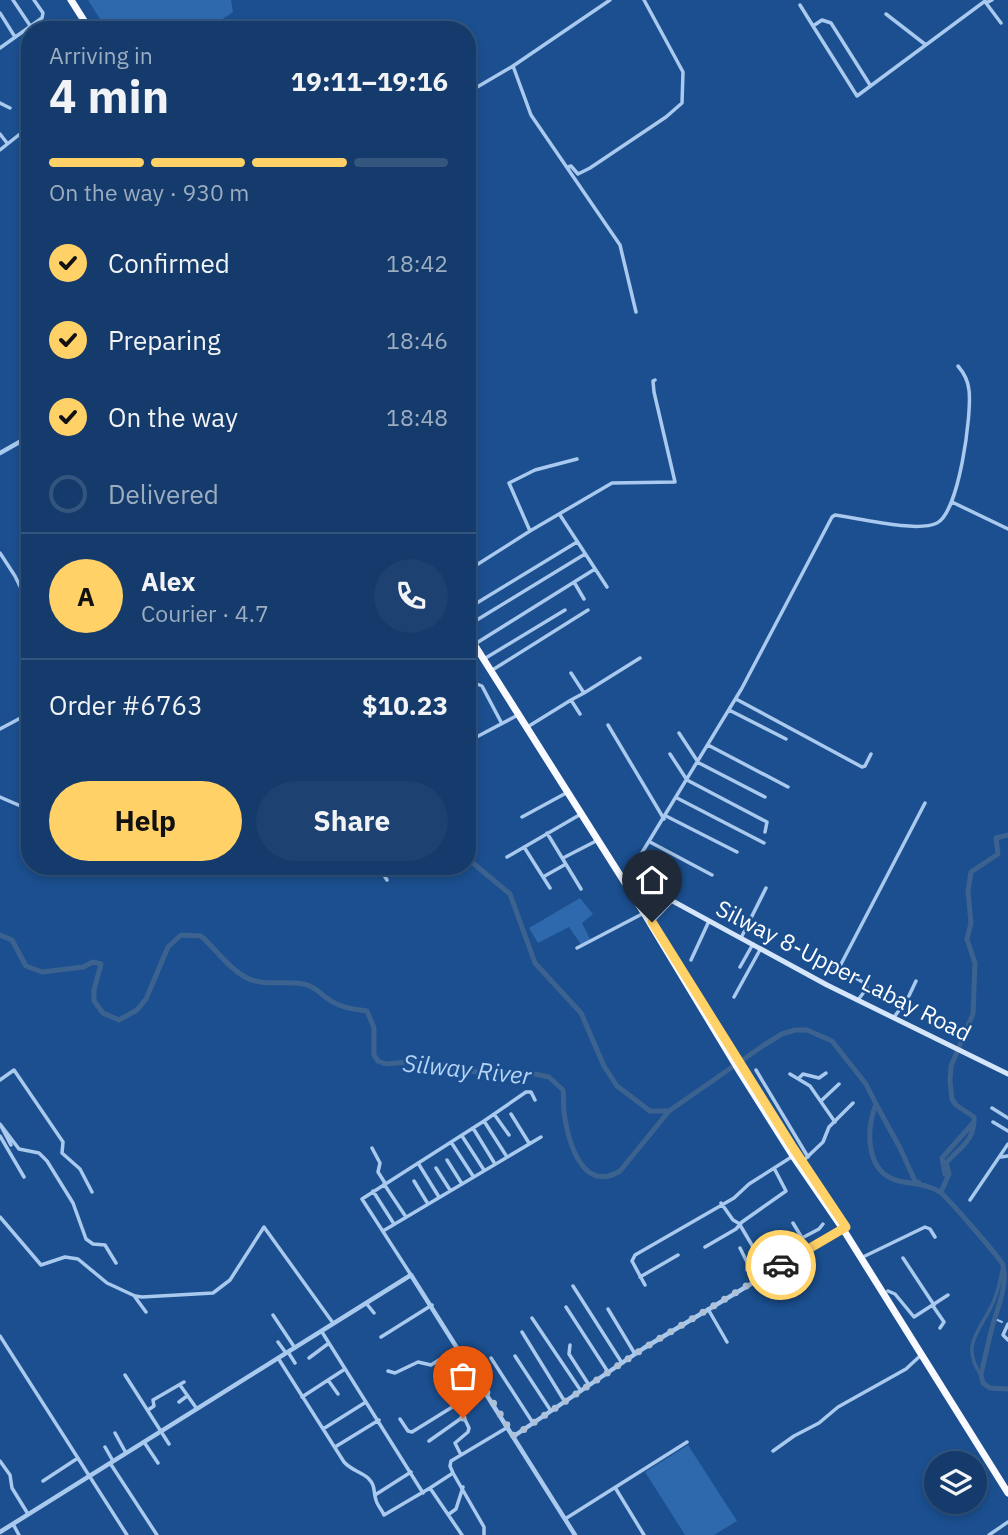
<!DOCTYPE html>
<html lang="en">
<head>
<meta charset="utf-8">
<style>
  :root { --surface:#143b6b; --page:#1d4271; --text:#f1f3f6; --muted:#9dadc1; --line:#33557e; --accent:#ffd166 }
  body { margin:0; font-family:"IBM Plex Sans",sans-serif; background:var(--page); color:var(--text); height:100vh; display:flex; flex-direction:column; font-size:26px; white-space:nowrap }
  * { box-sizing:border-box; margin:0 }
  p { font-size:23px; color:var(--muted) }
  .icon { flex:none; width:38px; height:38px; fill:none; stroke:currentColor; stroke-width:2; stroke-linecap:round; stroke-linejoin:round }
  .map { position:relative; flex:1; overflow:hidden }
  .side { position:absolute; left:21px; top:21px; width:455px; height:854px; display:flex; flex-direction:column; background:var(--surface); border-radius:28px; box-shadow:0 4px 10px #0003,0 0 0 2px var(--line) }
  .side>* { flex:none }
  .fabs { position:absolute; left:924px; top:1451px; display:grid; gap:14px }
  .fabs a { display:grid; place-items:center; width:63px; height:63px; border-radius:50%; background:var(--surface); box-shadow:0 4px 10px #0003,0 0 0 2px var(--line); font-size:35px }
  .pin { position:absolute; display:grid; place-items:center; width:60px; height:60px; color:#fff; margin:-72px -30px; border-radius:50% 50% 50% 0; rotate:-45deg; box-shadow:0 0 7px #0007 }
  .pin .icon { rotate:45deg }
  .courier { position:absolute; display:grid; place-items:center; width:70px; height:70px; margin:-35px; border:5px solid #ffd166; border-radius:50%; background:#fff; color:#222; box-shadow:0 2px 9px #0007 }
  .summary em { font-style:normal; font-weight:700 }
  .summary div { display:flex; flex-direction:column-reverse }
  .summary { display:flex; align-items:center; justify-content:space-between; height:119px; padding:0 28px }
  h1 { font-size:46px; font-weight:700; line-height:52px }
  .bar { display:grid; grid-template-columns:repeat(4,1fr); gap:10px 7px; align-content:center; height:84px; padding:0 28px }
  .bar i { height:9px; border-radius:5px; background:var(--line) }
  .bar .current { background:var(--accent) }
  .bar p { grid-column:span 4 }
  .line { display:flex; align-items:center; gap:18px; padding:0 28px; border-top:2px solid var(--line) }
  .line div { flex:1 }
  .round { display:grid; place-items:center; flex:none; width:74px; height:74px; border-radius:37px; background:var(--page) }
  ol { padding:0 28px; list-style:none }
  li { display:flex; align-items:center; gap:21px; height:77px }
  li p { margin-inline-start:auto }
  li .icon { padding:7px; border-radius:50%; background:var(--accent); color:#111; stroke-width:4 }
  li:last-child { color:var(--muted) }
  li i { width:38px; height:38px; border:4px solid var(--line); border-radius:50% }
  .action { display:flex; gap:14px; margin-top:auto; padding:14px 28px }
  .action a { flex:1; height:80px; border-radius:42px; background:var(--accent); color:#111; font-size:28px; font-weight:700; line-height:80px; text-align:center }
  .action a+a { background:var(--page); color:var(--text) }
  .map>svg:first-child { display:block }
</style>
</head>
<body>
<div class="map">
<svg width="1008" height="1535" viewBox="0 0 1008 1535">
  <rect width="100%" height="100%" fill="#1b4f8f"/>
  <path fill="#2e69ad" d="M88 0H231L233 12 206 30H107Z
    M580 898 593 914 582 923 591 941 582 946 569 927 538 943 529 928Z
    M688 1445 737 1521 714 1535H685L645 1472Z"/>
  <g fill="none" stroke-linecap="round" stroke-linejoin="round">
    <path stroke="#9cc4f0" stroke-width="2" d="M995 1319 1002 1322"/>
    <path stroke="#3c6290" stroke-width="3.5" d="M981 1375C960 1345 980 1331 993 1303 998 1291 1001 1278 1003 1265"/>
    <path stroke="#3c6290" stroke-width="5" d="M467 858 510 894 535 963 581 1013 604 1066 617 1086 650 1111H669
      M0 935 12 940 26 966 42 972 83 967 93 962 101 964 94 990V1001L103 1013 119 1020 137 1010 146 999 168 947 181 935 201 936C216 949 227 967 245 977 262 987 285 980 304 984 317 987 321 995 331 1001 342 1008 354 1009 367 1011L374 1028V1055L378 1061 386 1064 425 1060 439 1065 487 1074 517 1072 535 1074 549 1077 563 1090C564 1097 563 1104 564 1112 568 1141 582 1194 620 1171L669 1111 764 1045 782 1034 795 1030H807L832 1041 866 1084 876 1104C866 1130 865 1173 899 1181 913 1184 927 1184 940 1192 946 1196 1001 1259 1003 1265 1008 1287 997 1308 992 1328 988 1344 984 1360 981 1375L983 1383 990 1388 1008 1389
      M876 1104 900 1148 915 1181 919 1183
      M945 1174 942 1158 973 1123
      M941 1192 949 1174 946 1163C960 1147 975 1141 974 1117L956 1105 952 1099 950 1081 951 1066 973 1014 975 963 967 939 971 923 968 891 971 872 998 854 996 838 1008 835"/>
    <path stroke="#a9c9ee" stroke-width="3.5" d="M13 0 31 27
      M986 3 1001 23
      M800 5 813 26
      M0 13 15 37
      M886 14 926 45
      M0 48 42 18 43 13 34 0
      M513 66 531 115 620 245 636 312
      M870 85 831 23 822 20 813 26 857 96 985 1 986 3 992 0
      M467 93 513 66 610 0
      M0 103 10 108
      M0 134 7 143
      M0 150 30 126
      M568 167 571 166 578 174 590 168 666 117 682 103 683 72 644 0
      M952 502 1008 529
      M560 515 607 587
      M530 531 612 483 675 482 654 392 653 381 655 380
      M0 553 15 576 30 607
      M467 571 530 531 509 483 535 470 577 459
      M574 582 584 599
      M467 609 577 542
      M467 626 585 554
      M475 644 595 569
      M484 659 565 610
      M494 669 588 610
      M571 673 584 693 571 700 580 714
      M467 690 477 684 482 686 501 722
      M584 693 640 658
      M736 699 862 767 865 766 871 754
      M729 710 786 739
      M608 725 664 819
      M529 726 571 700
      M0 729 30 713
      M679 733 698 762
      M467 742 518 715
      M708 745 788 787
      M670 754 687 780
      M697 762 765 797
      M687 780 767 822 765 832
      M0 797 30 810
      M677 798 764 843
      M666 816 737 852
      M522 817 568 792
      M547 833 581 889
      M650 842 712 875
      M524 847 550 888
      M642 855 651 861 650 866 654 868
      M507 857 581 814
      M563 858 598 840
      M378 866 387 880
      M543 877 566 864
      M626 879 742 688 832 517 835 515C858 518 917 533 937 523 959 512 972 414 969 390 968 380 964 373 958 366
      M652 922 672 901
      M741 938 766 888
      M577 948 644 913
      M824 959 866 984 867 988 858 1000
      M691 960 709 921
      M740 967 753 944
      M839 968 925 803
      M734 997 761 948
      M894 1017 907 1000 916 981
      M756 1070 808 1157
      M790 1074 810 1086 835 1122
      M799 1078 803 1074 819 1078 826 1073
      M0 1080 14 1070 63 1142 62 1153 80 1169 92 1192
      M821 1101 839 1084
      M992 1108 1008 1118
      M494 1114 509 1135
      M511 1114 529 1143
      M484 1121 507 1157
      M993 1122 1008 1131
      M0 1124 19 1149 39 1153 47 1161 73 1203 86 1239 93 1244 105 1245 116 1263
      M1 1126 11 1145
      M473 1128 495 1164
      M0 1136 24 1177
      M462 1136 484 1170
      M451 1142 473 1176
      M372 1148 380 1163 378 1172 385 1183
      M1001 1157 1008 1156
      M447 1160 462 1184
      M802 1162 823 1142 829 1127 853 1103
      M418 1163 439 1197
      M436 1168 450 1190
      M414 1181 428 1204
      M384 1184 406 1217
      M373 1191 394 1224
      M970 1200 1008 1144
      M721 1203 733 1220 740 1224
      M0 1217 41 1265 65 1257 78 1259 107 1283 135 1296 142 1297 213 1293 230 1280 264 1227 333 1323
      M740 1225 762 1262
      M383 1231 541 1137
      M802 1238 819 1229 823 1224
      M705 1247 736 1229 742 1222 786 1191 774 1168
      M740 1248 747 1262V1270L802 1238 793 1223
      M865 1256 925 1227 930 1229 935 1237
      M903 1258 934 1305
      M411 1275 362 1199 484 1121 526 1092H531L535 1100
      M640 1277 678 1255
      M645 1285 632 1261 635 1255 734 1198 749 1184 793 1156
      M573 1286 622 1363
      M888 1291 895 1294 914 1317 948 1295
      M135 1297 146 1312
      M366 1303 374 1313
      M933 1306 944 1322 940 1328
      M566 1307 608 1372
      M608 1309 635 1354
      M708 1309 727 1342
      M273 1315 295 1348
      M532 1318 581 1391
      M1008 1324 1003 1335 1008 1340
      M322 1332 423 1493
      M522 1332 565 1402
      M0 1336 127 1535
      M381 1337 432 1305
      M278 1342 286 1353
      M570 1345 569 1354 589 1385
      M288 1352 295 1363
      M515 1356 551 1411
      M278 1358 344 1462C351 1470 361 1472 368 1478 376 1486 373 1491 376 1500 377 1505 382 1510 384 1515L430 1488 462 1535
      M309 1358 329 1343
      M491 1358 533 1423
      M388 1371 395 1373 418 1362 431 1365 458 1348
      M125 1375 169 1444
      M328 1380 338 1394
      M180 1385 197 1409
      M302 1397 345 1369
      M179 1402 187 1396
      M458 1405 469 1428 468 1432 455 1443 461 1455
      M148 1410 154 1406 153 1400 184 1382
      M400 1419 408 1431 412 1432 483 1388
      M323 1429 366 1402
      M115 1433 126 1453
      M429 1441 463 1417
      M144 1442 158 1463
      M105 1447 113 1461
      M335 1447 379 1420
      M773 1451 794 1436 819 1423 838 1407 906 1369 920 1356
      M0 1461 10 1475 12 1488 28 1514
      M110 1463 157 1535
      M453 1473 450 1466 451 1461 508 1427
      M43 1481 78 1458
      M430 1488 453 1473 484 1527V1535
      M616 1489 644 1535
      M375 1495 411 1472
      M449 1514 456 1509 463 1487
      M565 1519 687 1442
      M13 1524 19 1535
      M989 1535 1008 1522"/>
    <path stroke="#a9c9ee" stroke-width="4.5" d="M0 453 30 436
      M514 1436 644 1348 846 1227
      M0 1532 411 1275 575 1535"/>
    <path stroke="#d6e6fa" stroke-width="5" d="M624 881 634 880 827 985 1008 1074"/>
    <path stroke="#f8faff" stroke-width="7" d="M71 0 90 30
      M467 633 644 913 740 1072 793 1156 843 1229 1008 1493"/>
  </g>
  <g fill="none" stroke-linecap="round" stroke-linejoin="round">
    <path stroke="#afc1d8" stroke-width="7" stroke-dasharray="0 12.6" d="M463 1418 458 1405 484 1388 514 1436 644 1348 781 1265"/>
    <path stroke="#ffd166" stroke-width="9" d="M652 922 792 1146 846 1227 781 1265"/>
  </g>
  <g text-anchor="middle" dominant-baseline="central" stroke-width="5" stroke-linejoin="round" paint-order="stroke">
    <g font-size="23" fill="#fff" stroke="#1b4f8f">
      <text transform="translate(844 970) rotate(27)">Silway 8-Upper Labay Road</text>
    </g>
    <g font-size="24" font-style="italic" fill="#b5d3f5" stroke="#1b4f8f">
      <text transform="translate(467 1069) rotate(6)">Silway River</text>
    </g>
  </g>
</svg>
<div class="fabs">
<a><svg class="icon" aria-label="layers" viewBox="0 0 24 24"><path d="M12 4l9 5-9 5-9-5zM3 14l9 5 9-5"/></svg></a>
</div>
<div class="pin" style="left:463px;top:1418px;background:#ea580c"><svg class="icon" aria-label="bag" viewBox="0 0 24 24"><path d="M5 8h14l-1 12H6zM9 8a3 3 0 0 1 6 0"/></svg></div>
<div class="pin" style="left:652px;top:922px;background:#1f2937"><svg class="icon" aria-label="home" viewBox="0 0 24 24"><path d="M3 11l9-7 9 7M6 9v11h12V9"/></svg></div>
<div class="courier" style="left:781px;top:1265px"><svg class="icon" aria-label="car" viewBox="0 0 24 24"><path d="M5 17H2v-5l4-1 3-4h7l3 4 3 1v5h-3M9 17h6M6 11h13"/><circle cx="7" cy="17" r="2"/><circle cx="17" cy="17" r="2"/></svg></div>
<section class="side">
<div class="summary"><div><h1>4 min</h1><p>Arriving in</p></div><em>19:11–19:16</em></div>
<div class="bar"><i class="current"></i><i class="current"></i><i class="current"></i><i></i><p>On the way · 930 m</p></div>
<ol>
<li><svg class="icon" aria-label="check" viewBox="0 0 24 24"><path d="M5 12l5 5 9-10"/></svg>Confirmed<p>18:42</p></li>
<li><svg class="icon" aria-label="check" viewBox="0 0 24 24"><path d="M5 12l5 5 9-10"/></svg>Preparing<p>18:46</p></li>
<li><svg class="icon" aria-label="check" viewBox="0 0 24 24"><path d="M5 12l5 5 9-10"/></svg>On the way<p>18:48</p></li>
<li><i></i>Delivered</li>
</ol>
<div class="line" style="height:126px"><b class="round" style="background:var(--accent);color:#111">A</b><div><b>Alex</b><p>Courier · 4.7</p></div><a class="round"><svg class="icon" aria-label="phone" viewBox="0 0 24 24"><path d="M5 4h4l2 5-3 2q2 4 5 5l2-3 5 2v4C11 20 4 13 5 4z"/></svg></a></div>
<div class="line" style="height:91px"><div>Order #6763</div><b>$10.23</b></div>
<div class="action"><a>Help</a><a>Share</a></div>
</section>
</div>
</body>
</html>
